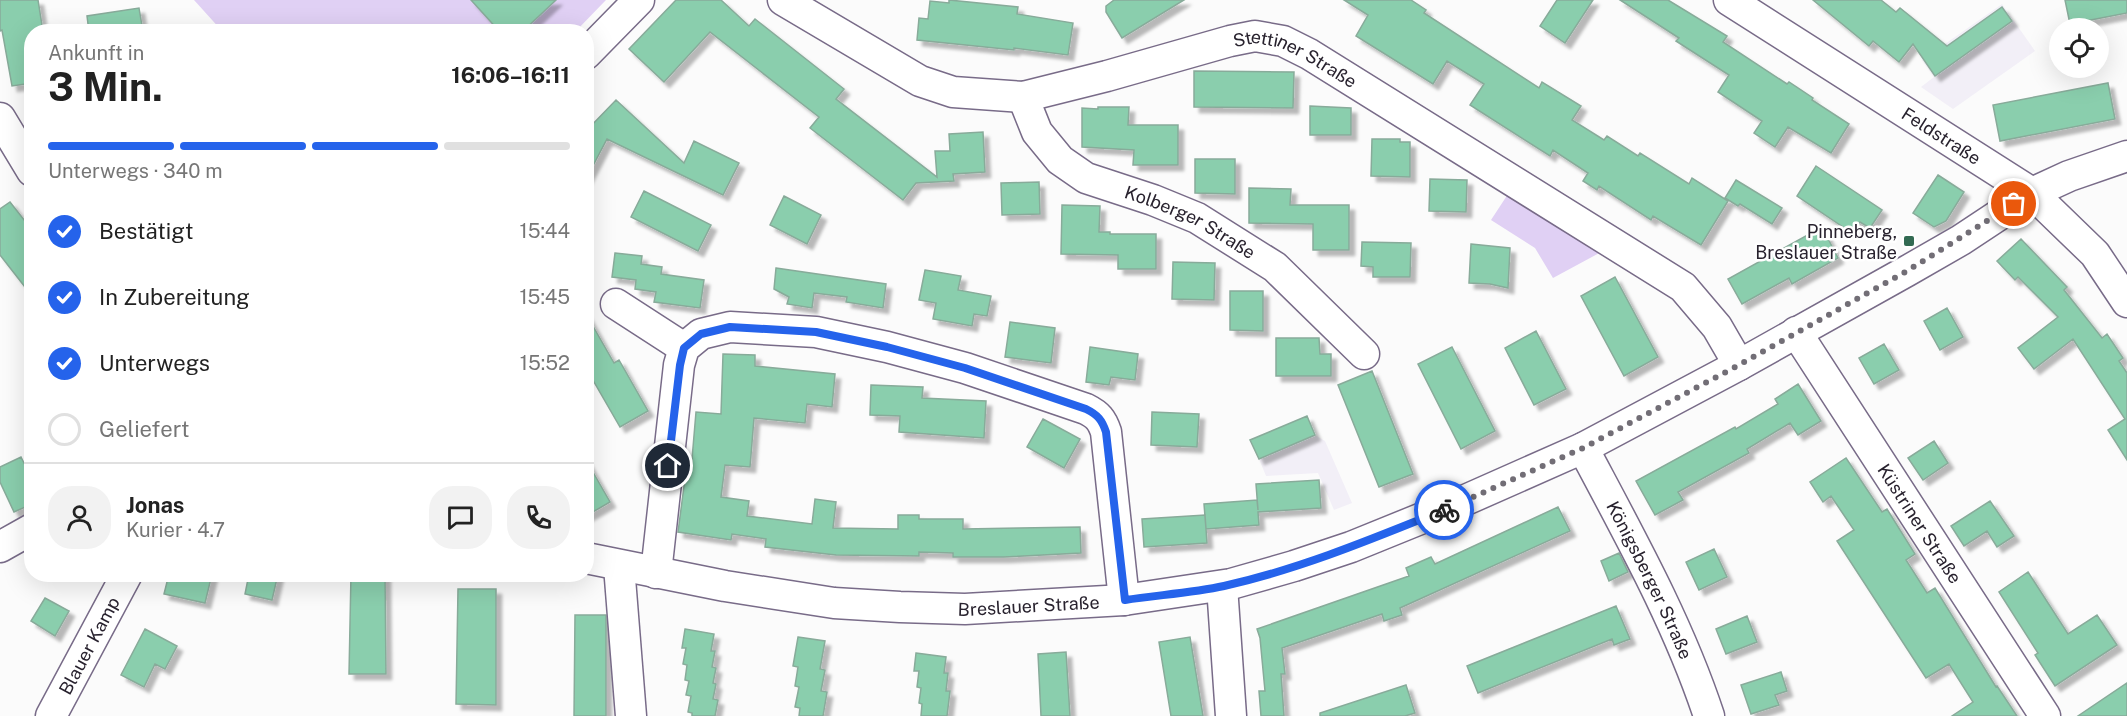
<!DOCTYPE html>
<html lang="de">
<head>
<meta charset="utf-8">
<style>
  :root { --surface:#fff; --page:#f2f2f2; --text:#222; --muted:#767676; --line:#e0e0e0; --accent:#2563eb }
  body { margin:0; font-family:"Public Sans",sans-serif; background:var(--page); color:var(--text); height:100vh; display:flex; flex-direction:column; font-size:22px; white-space:nowrap }
  * { box-sizing:border-box; margin:0 }
  p { font-size:20px; color:var(--muted) }
  .icon { flex:none; width:33px; height:33px; fill:none; stroke:currentColor; stroke-width:2; stroke-linecap:round; stroke-linejoin:round }
  .map { position:relative; flex:1; overflow:hidden }
  .panel { position:absolute; left:24px; top:24px; width:570px; height:558px; display:flex; flex-direction:column; background:var(--surface); border-radius:24px; box-shadow:0 6px 24px #0002 }
  .panel>* { flex:none }
  .controls { position:absolute; left:2049px; top:18px; display:grid; gap:12px }
  .controls a { display:grid; place-items:center; width:60px; height:60px; border-radius:50%; background:var(--surface); box-shadow:0 6px 24px #0002; font-size:30px }
  .pin { position:absolute; display:grid; place-items:center; width:51px; height:51px; color:#fff; margin:-26px; border:3px solid #fff; border-radius:50%; box-shadow:0 2px 6px #0007 }
  .courier { position:absolute; display:grid; place-items:center; width:60px; height:60px; margin:-30px; border:4px solid #2563eb; border-radius:50%; background:#fff; color:#222; box-shadow:0 2px 8px #0007 }
  .overview em { font-style:normal; font-weight:700 }
  .overview div { display:flex; flex-direction:column-reverse }
  .overview { display:flex; align-items:center; justify-content:space-between; height:102px; padding:0 24px }
  h1 { font-size:39px; font-weight:700; line-height:45px }
  .bar { display:grid; grid-template-columns:repeat(4,1fr); gap:9px 6px; align-content:center; height:72px; padding:0 24px }
  .bar i { height:8px; border-radius:4px; background:var(--line) }
  .bar .current { background:var(--accent) }
  .bar p { grid-column:span 4 }
  .line { display:flex; align-items:center; gap:15px; padding:0 24px; border-top:2px solid var(--line) }
  .line div { flex:1 }
  .round { display:grid; place-items:center; flex:none; width:63px; height:63px; border-radius:24px; background:var(--page) }
  ol { padding:0 24px; list-style:none }
  li { display:flex; align-items:center; gap:18px; height:66px }
  li p { margin-inline-start:auto }
  li .icon { padding:6px; border-radius:50%; background:var(--accent); color:#fff; stroke-width:4 }
  li:last-child { color:var(--muted) }
  li i { width:33px; height:33px; border:3px solid var(--line); border-radius:50% }
  .map>svg:first-child { display:block }
</style>
</head>
<body>
<div class="map">
<svg width="2127" height="716" viewBox="0 0 2127 716">
  <defs>
    <filter id="shadow"><feDropShadow dx="5.5" dy="5.5" stdDeviation="1.5" flood-color="#0004"/></filter>
  </defs>
  <rect width="100%" height="100%" fill="#fbfbfb"/>
  <path fill="#f2eff7" d="M2002 4 2035 51 1953 109 1921 87 1934 77 1922 60Z
    M1315 435 1325 441 1352 503 1334 510 1318 473 1266 476 1259 459Z"/>
  <path fill="#e0d0f4" d="M194 0H606L575 32 222 31Z
    M1508 194 1603 251 1553 278 1535 248 1491 220Z"/>
  <path fill="#8acead" stroke="#88ab9a" stroke-width="1.5" filter="url(#shadow)" d="M0 0H38L43 32H32V83L12 86 2 30 0 31Z
    M471 0H556L522 32H500Z
    M676 0H721L749 26 755 19 844 89 836 99 937 177 935 151H950L949 134 983 132 985 172 953 174 954 181 916 183 903 200 810 128 819 117 710 32 664 82 629 49Z
    M949 0 1018 7 1017 14 1073 23 1068 55 1014 48V50L917 40 919 18 928 19 930 1 949 3Z
    M1114 0H1184L1122 38 1106 12V6Z
    M1344 0H1411L1426 10 1424 13 1539 88 1542 82 1581 106 1572 120 1604 140 1607 136 1638 156 1640 153 1689 184 1692 178 1728 201 1701 245 1653 216 1651 220 1599 186 1597 190 1583 181 1588 173 1553 150 1550 156 1470 105 1484 84 1447 61 1433 84 1356 36 1368 15Z
    M1557 0H1593L1565 43 1540 26Z
    M1620 0H1668L1727 36 1723 42 1787 84 1789 82 1813 98 1812 100 1849 124 1831 153 1788 127 1775 147 1754 133 1762 121 1718 92 1729 75 1676 41 1679 38Z
    M1813 0H1881L1896 12 1900 8 1947 46 2002 7 2012 21 1935 76 1913 44 1899 62 1873 41 1869 46Z
    M2065 0H2127V13L2070 24Z
    M139 8 143 32H89L87 16Z
    M1194 71 1294 72 1293 108 1194 107Z
    M2108 83 2115 119 2000 141 1993 105Z
    M616 100 684 163 694 141 739 163 723 195 607 139 586 179V131Z
    M1310 106 1351 108V135H1310Z
    M1098 107H1129L1128 125H1178V165H1133L1134 150 1082 147V108L1098 109Z
    M1372 139H1400V142H1410V177L1371 176Z
    M1195 159H1235V194L1195 193Z
    M1816 166 1882 210 1870 228 1860 222 1852 233 1797 196Z
    M1938 175 1964 192 1946 221 1934 227 1913 213Z
    M1430 179 1467 180 1466 212 1429 211Z
    M1736 180 1782 208 1772 224 1740 204 1738 206 1725 198Z
    M1039 182 1040 214 1002 215 1001 183Z
    M1249 188 1291 189 1290 205H1349V250H1313V224L1249 223Z
    M644 191 711 225 698 251 631 217Z
    M784 196 821 215 807 244 770 225Z
    M10 202 32 230V296L0 255V209Z
    M1062 205 1100 206 1099 232H1110V234H1156V269H1118V255L1061 254Z
    M1822 227 1838 258 1792 284 1789 278 1742 304 1728 279Z
    M2021 239 2067 287 2064 290 2102 338 2107 334 2123 358 2119 361 2127 373V460L2108 430 2125 419 2073 339 2034 369 2018 348 2058 317 2018 277 2015 280 1997 261Z
    M1362 242 1411 243 1410 277H1373V267L1361 266Z
    M1471 244 1510 248 1508 288 1490 284 1469 283Z
    M615 253 642 256 641 264 662 267 661 274 704 280 700 308 654 302 656 292 635 289 636 280 612 277Z
    M1173 262 1215 263 1214 300 1172 299Z
    M776 268 886 284 883 308 846 302 847 297 814 293 812 308 787 304 789 297 774 289Z
    M925 270 961 276 958 290 991 296 987 316 974 314 972 326 933 319 936 303 919 300Z
    M1615 277 1658 357 1624 376 1581 296Z
    M1230 291H1263V331L1230 330Z
    M1947 308 1963 337 1940 350 1924 321Z
    M586 314 614 363 619 360 648 411 620 427 586 368Z
    M1010 322 1055 328 1051 363 1005 357Z
    M1536 331 1566 389 1534 405 1505 348Z
    M1276 338H1319L1320 354H1331V376H1276Z
    M1884 344 1899 370 1874 384 1859 358Z
    M1090 347 1138 354 1135 380 1111 377 1109 385 1086 382Z
    M1452 347 1495 431 1461 449 1418 364Z
    M723 354 755 355V366L835 374 832 407 807 404 805 423 754 418 750 467 725 465 721 497 749 501 747 516 812 524 815 499 836 502 833 528 898 529V515H919V519H963V529L1080 527 1081 553 1004 557H953V553L919 552V556L836 555 765 547 766 539 732 534 731 540 678 532 686 471H691L696 412 721 414Z
    M1372 371 1413 474 1379 487 1338 385Z
    M1798 384 1821 421 1798 435 1790 423 1747 449 1749 453 1678 492 1683 500 1655 515 1636 481 1735 427 1736 429 1778 404 1775 399Z
    M871 385 923 387 922 398 986 401 984 438 899 432 900 416 870 415Z
    M1152 412 1199 414 1197 447 1151 445Z
    M1307 416 1315 435 1259 459 1250 440Z
    M1043 419 1080 439 1064 468 1027 447Z
    M1934 441 1948 463 1923 480 1908 458Z
    M21 457 32 479V504L14 512 0 482V467Z
    M1846 458 1882 512 1887 509 1915 554 1906 560 1927 593 1935 588 1996 687 1997 686 2017 716H1952L1973 702 1949 664 1926 678 1837 541 1854 530 1831 496 1823 502 1810 482Z
    M586 460 610 502 586 516Z
    M1319 480 1321 508 1258 512 1259 525 1206 529 1204 504 1257 500 1258 510 1256 484Z
    M1990 501 2014 536 1997 547 1987 531 1964 546 1951 526Z
    M1558 507 1570 531 1400 608 1402 615 1384 621 1382 614 1282 648 1285 674H1281L1284 716H1261L1259 691H1265L1260 638 1257 629 1409 576 1406 568 1431 557 1435 564Z
    M1205 515 1207 543 1144 547 1142 519Z
    M1714 549 1727 577 1699 590 1686 562Z
    M1619 553 1628 572 1609 581 1601 561Z
    M2028 572 2068 634 2097 615 2117 645 2055 686 2035 655 2038 653 1999 592Z
    M169 574H212L205 603 164 594Z
    M249 574H278L272 600 245 594Z
    M351 574H385L386 674H349Z
    M458 589H496V705L456 704Z
    M45 598 69 611 55 636 31 621Z
    M1616 606 1630 639 1614 645 1612 639 1478 693 1467 666Z
    M575 615H606V716H574Z
    M1747 616 1757 642 1726 654 1716 629Z
    M145 629 177 646 165 669 155 664 144 687 121 675Z
    M685 629 714 634 711 651H715L712 667 716 668 713 683 716 684 713 699 718 700 715 716H692V713L688 712 691 696 686 695 689 681 685 680 687 665 683 664 686 648H682Z
    M798 637 825 641 820 669 825 670 821 691 827 692 823 716H799L800 708 795 707 799 687 795 686 798 667 793 666Z
    M1190 637 1203 716H1171L1159 642Z
    M1066 652 1070 716H1041L1038 654Z
    M916 653 946 657 944 673H948L946 691H950L947 716H921L922 704 919 703 921 688 917 687 919 671H914Z
    M1781 672 1787 691 1775 695 1779 705 1751 714 1741 685Z
    M2127 683V716H2078Z
    M1406 685 1415 713 1405 716H1320V713Z"/>
  <g fill="none" stroke-linecap="round" stroke-linejoin="round">
    <g stroke="#786b88" stroke-width="33">
      <g id="minor">
        <path id="s1" d="M783 0 920 81 953 92 1023 97 1107 76 1230 41 1255 36 1283 41 1309 54 1683 287 1717 327 1739 365"/>
        <path id="s2" d="M1729 0 2032 193 2095 254 2127 302"/>
        <path d="M586 54 639 0"/>
        <path id="s3" d="M1023 97 1037 132 1060 160 1086 178 1153 200 1197 218 1275 267 1364 354"/>
        <path d="M0 118 32 171"/>
        <path d="M616 304 684 348"/>
        <path id="s4" d="M1796 332 2045 716"/>
        <path id="s5" d="M1583 448C1629 535 1678 622 1709 716"/>
        <path d="M0 547 32 529"/>
        <path id="s6" d="M586 558 725 586 834 603 900 607 965 609 1124 600 1231 584 1294 566 1351 547 1452 506 1583 448 1739 365 1907 271 1961 240 2032 193 2069 176 2127 156"/>
        <path d="M619 566 631 716"/>
        <path d="M656 573 679 365 684 348 701 334 730 327 816 332 887 347 965 368 1086 409C1098 415 1102 420 1106 432L1124 600"/>
        <path d="M1222 586 1231 716"/>
        <path id="s7" d="M51 716 127 574"/>
      </g>
    </g>
    <use href="#minor" stroke="#fff" stroke-width="30"/>
  </g>
  <g fill="none" stroke-linecap="round" stroke-linejoin="round">
    <path stroke="#726e76" stroke-width="6" stroke-dasharray="0 10.8" d="M1444 510 1583 448 1739 365 1907 271 2014 204"/>
    <path stroke="#2563eb" stroke-width="8" d="M668 466 680 365 684 348 701 334 730 327 816 332 887 347 965 368 1086 409C1098 415 1102 420 1106 432L1125 600C1157 595 1192 593 1224 586 1300 569 1372 539 1444 510"/>
  </g>
  <rect fill="#326a52" stroke="#fff" stroke-width="2" x="1903" y="235" width="12" height="12" rx="3"/>
  <g text-anchor="middle" dominant-baseline="central" stroke-width="5" stroke-linejoin="round" paint-order="stroke">
    <g font-size="18" fill="#28222e" stroke="#fff">
      <text stroke="none"><textPath href="#s1" startOffset="549">Stettiner Straße</textPath></text>
      <text stroke="none"><textPath href="#s2" startOffset="252">Feldstraße</textPath></text>
      <text stroke="none"><textPath href="#s3" startOffset="219">Kolberger Straße</textPath></text>
      <text stroke="none"><textPath href="#s4" startOffset="228">Küstriner Straße</textPath></text>
      <text stroke="none"><textPath href="#s5" startOffset="148">Königsberger Straße</textPath></text>
      <text stroke="none"><textPath href="#s6" startOffset="447">Breslauer Straße</textPath></text>
      <text stroke="none"><textPath href="#s7" startOffset="80">Blauer Kamp</textPath></text>
    </g>
    <g font-size="18" fill="#28222e" stroke="#fff" text-anchor="end">
      <text x="1897" y="231">Pinneberg,<tspan x="1897" dy="21">Breslauer Straße</tspan></text>
    </g>
  </g>
</svg>
<div class="controls">
<a><svg class="icon" aria-label="locate" viewBox="0 0 24 24"><circle cx="12" cy="12" r="6"/><path d="M12 2v4M12 18v4M2 12h4M18 12h4"/></svg></a>
</div>
<div class="pin" style="left:2014px;top:204px;background:#ea580c"><svg class="icon" aria-label="bag" viewBox="0 0 24 24"><path d="M5 8h14l-1 12H6zM9 8a3 3 0 0 1 6 0"/></svg></div>
<div class="pin" style="left:668px;top:466px;background:#1f2937"><svg class="icon" aria-label="home" viewBox="0 0 24 24"><path d="M3 11l9-7 9 7M6 9v11h12V9"/></svg></div>
<div class="courier" style="left:1444px;top:510px"><svg class="icon" aria-label="bike" viewBox="0 0 24 24"><circle cx="6" cy="16" r="4"/><circle cx="18" cy="16" r="4"/><path d="M6 16l4-8h5l3 8M10 8l3 8H6M13 5h3"/></svg></div>
<section class="panel">
<div class="overview"><div><h1>3 Min.</h1><p>Ankunft in</p></div><em>16:06–16:11</em></div>
<div class="bar"><i class="current"></i><i class="current"></i><i class="current"></i><i></i><p>Unterwegs · 340 m</p></div>
<ol>
<li><svg class="icon" aria-label="check" viewBox="0 0 24 24"><path d="M5 12l5 5 9-10"/></svg>Bestätigt<p>15:44</p></li>
<li><svg class="icon" aria-label="check" viewBox="0 0 24 24"><path d="M5 12l5 5 9-10"/></svg>In Zubereitung<p>15:45</p></li>
<li><svg class="icon" aria-label="check" viewBox="0 0 24 24"><path d="M5 12l5 5 9-10"/></svg>Unterwegs<p>15:52</p></li>
<li><i></i>Geliefert</li>
</ol>
<div class="line" style="height:108px"><a class="round"><svg class="icon" aria-label="person" viewBox="0 0 24 24"><circle cx="12" cy="8" r="4"/><path d="M4 21q1-7 8-7t8 7"/></svg></a><div><b>Jonas</b><p>Kurier · 4.7</p></div><a class="round"><svg class="icon" aria-label="chat" viewBox="0 0 24 24"><path d="M4 5h16v11H9l-5 4z"/></svg></a><a class="round"><svg class="icon" aria-label="phone" viewBox="0 0 24 24"><path d="M5 4h4l2 5-3 2q2 4 5 5l2-3 5 2v4C11 20 4 13 5 4z"/></svg></a></div>
</section>
</div>
</body>
</html>
